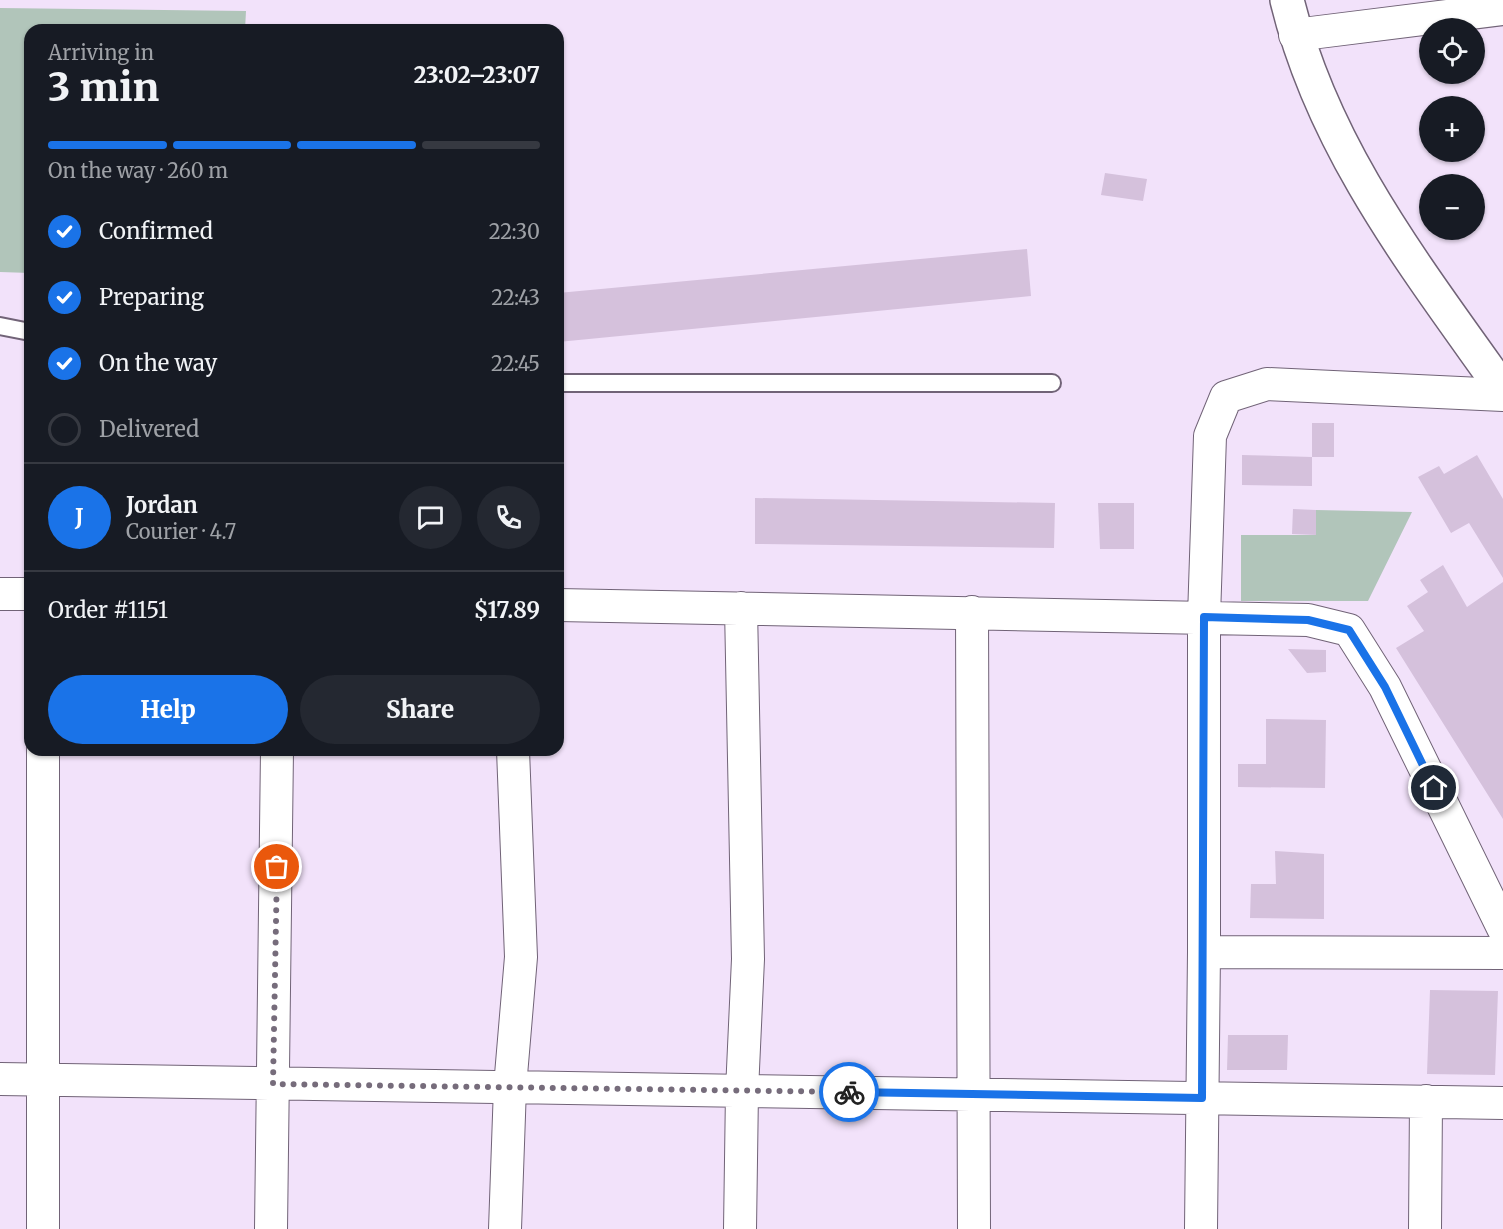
<!DOCTYPE html>
<html lang="en">
<head>
<meta charset="utf-8">
<style>
  :root { --surface:#171b24; --page:#242831; --text:#f1f3f6; --muted:#9ea1a6; --line:#363941; --accent:#1a73e8 }
  body { margin:0; font-family:Merriweather,serif; background:var(--page); color:var(--text); height:100vh; display:flex; flex-direction:column; font-size:22px; white-space:nowrap }
  * { box-sizing:border-box; margin:0 }
  p { font-size:20px; color:var(--muted) }
  .icon { flex:none; width:33px; height:33px; fill:none; stroke:currentColor; stroke-width:2; stroke-linecap:round; stroke-linejoin:round }
  .map { position:relative; flex:1; overflow:hidden }
  .panel { position:absolute; left:24px; top:24px; width:540px; height:732px; display:flex; flex-direction:column; background:var(--surface); border-radius:18px; box-shadow:0 2px 4px #0004 }
  .panel>* { flex:none }
  .buttons { position:absolute; left:1419px; top:18px; display:grid; gap:12px }
  .buttons a { display:grid; place-items:center; width:66px; height:66px; border-radius:50%; background:var(--surface); box-shadow:0 2px 4px #0004; font-size:30px }
  .pin { position:absolute; display:grid; place-items:center; width:51px; height:51px; color:#fff; margin:-26px; border:3px solid #fff; border-radius:50%; box-shadow:0 2px 6px #0007 }
  .courier { position:absolute; display:grid; place-items:center; width:60px; height:60px; margin:-30px; border:4px solid #1a73e8; border-radius:50%; background:#fff; color:#222; box-shadow:0 2px 8px #0007 }
  .summary em { font-style:normal; font-weight:800 }
  .summary div { display:flex; flex-direction:column-reverse }
  .summary { display:flex; align-items:center; justify-content:space-between; height:102px; padding:0 24px }
  h1 { font-size:39px; font-weight:800; line-height:45px }
  .bar { display:grid; grid-template-columns:repeat(4,1fr); gap:9px 6px; align-content:center; height:72px; padding:0 24px }
  .bar i { height:8px; border-radius:4px; background:var(--line) }
  .bar .current { background:var(--accent) }
  .bar p { grid-column:span 4 }
  .line { display:flex; align-items:center; gap:15px; padding:0 24px; border-top:2px solid var(--line) }
  .line div { flex:1 }
  .round { display:grid; place-items:center; flex:none; width:63px; height:63px; border-radius:32px; background:var(--page) }
  ol { padding:0 24px; list-style:none }
  li { display:flex; align-items:center; gap:18px; height:66px }
  li p { margin-inline-start:auto }
  li .icon { padding:6px; border-radius:50%; background:var(--accent); color:#fff; stroke-width:4 }
  li:last-child { color:var(--muted) }
  li i { width:33px; height:33px; border:3px solid var(--line); border-radius:50% }
  .action { display:flex; gap:12px; margin-top:auto; padding:12px 24px }
  .action a { flex:1; height:69px; border-radius:36px; background:var(--accent); color:#fff; font-size:24px; font-weight:800; line-height:69px; text-align:center }
  .action a+a { background:var(--page); color:var(--text) }
  .map>svg:first-child { display:block }
</style>
</head>
<body>
<div class="map">
<svg width="1503" height="1229" viewBox="0 0 1503 1229">
  <rect width="100%" height="100%" fill="#f2e2fa"/>
  <path fill="#b1c5ba" d="M0 8 246 11 245 30H30V273L0 272Z
    M1316 510 1412 512 1368 601H1241V535H1316Z"/>
  <path fill="#d5c1dc" d="M1105 173 1147 179 1143 201 1101 195Z
    M1027 249 1031 296 558 342V293Z
    M1312 423H1334V457H1312Z
    M1242 455 1312 457V486L1242 485Z
    M1477 455 1503 499V578L1469 523 1451 533 1418 477 1439 466 1444 474Z
    M755 498 1055 503 1054 548 755 544Z
    M1098 503H1134V549H1100Z
    M1293 509 1316 510V535L1292 534Z
    M1443 565 1467 607 1503 582V819L1396 648 1424 631 1407 606 1428 592 1420 580Z
    M1288 649 1326 650V672L1307 673Z
    M1266 719 1326 720 1325 788 1238 787V764H1266Z
    M1275 851 1324 854V919L1250 918 1251 884H1276Z
    M1430 990 1498 991 1495 1075 1427 1074Z
    M1228 1035H1288L1287 1070H1227Z"/>
  <g fill="none" stroke-linecap="round" stroke-linejoin="round">
    <g stroke="#716377" stroke-width="20">
      <path id="lane" d="M0 326 30 332
        M558 383H1052"/>
    </g>
    <g stroke="#716377" stroke-width="34">
      <path id="street" d="M1295 35 1503 9
        M0 594H30
        M558 605 1308 620 1349 630 1385 687 1503 928
        M972 612 974 1229
        M1204 952 1503 953
        M0 1079 1503 1103
        M43 1229V750
        M271 1229 277 750
        M505 1229 510 1087 521 957 513 750
        M740 1229 742 1091 748 959 741 608
        M1201 1229 1204 952V617L1210 436 1226 397 1267 384 1503 395
        M1425 1229 1426 1101"/>
    </g>
    <g stroke="#716377" stroke-width="36">
      <path id="primary" d="M1287 0C1323 149 1416 267 1503 390"/>
    </g>
    <use href="#lane" stroke="#fff" stroke-width="16"/>
    <use href="#street" stroke="#fff" stroke-width="32"/>
    <use href="#primary" stroke="#fff" stroke-width="33"/>
  </g>
  <g fill="none" stroke-linecap="round" stroke-linejoin="round">
    <path stroke="#766c7b" stroke-width="6" stroke-dasharray="0 10.8" d="M277 867 273 1084 849 1092"/>
    <path stroke="#1a73e8" stroke-width="8" d="M849 1092 1202 1098 1204 617 1308 620 1349 630 1385 687 1434 788"/>
  </g>
</svg>
<div class="buttons">
<a><svg class="icon" aria-label="locate" viewBox="0 0 24 24"><circle cx="12" cy="12" r="6"/><path d="M12 2v4M12 18v4M2 12h4M18 12h4"/></svg></a>
<a>+</a>
<a>−</a>
</div>
<div class="pin" style="left:277px;top:867px;background:#ea580c"><svg class="icon" aria-label="bag" viewBox="0 0 24 24"><path d="M5 8h14l-1 12H6zM9 8a3 3 0 0 1 6 0"/></svg></div>
<div class="pin" style="left:1434px;top:788px;background:#1f2937"><svg class="icon" aria-label="home" viewBox="0 0 24 24"><path d="M3 11l9-7 9 7M6 9v11h12V9"/></svg></div>
<div class="courier" style="left:849px;top:1092px"><svg class="icon" aria-label="bike" viewBox="0 0 24 24"><circle cx="6" cy="16" r="4"/><circle cx="18" cy="16" r="4"/><path d="M6 16l4-8h5l3 8M10 8l3 8H6M13 5h3"/></svg></div>
<section class="panel">
<div class="summary"><div><h1>3 min</h1><p>Arriving in</p></div><em>23:02–23:07</em></div>
<div class="bar"><i class="current"></i><i class="current"></i><i class="current"></i><i></i><p>On the way · 260 m</p></div>
<ol>
<li><svg class="icon" aria-label="check" viewBox="0 0 24 24"><path d="M5 12l5 5 9-10"/></svg>Confirmed<p>22:30</p></li>
<li><svg class="icon" aria-label="check" viewBox="0 0 24 24"><path d="M5 12l5 5 9-10"/></svg>Preparing<p>22:43</p></li>
<li><svg class="icon" aria-label="check" viewBox="0 0 24 24"><path d="M5 12l5 5 9-10"/></svg>On the way<p>22:45</p></li>
<li><i></i>Delivered</li>
</ol>
<div class="line" style="height:108px"><b class="round" style="background:var(--accent);color:#fff">J</b><div><b>Jordan</b><p>Courier · 4.7</p></div><a class="round"><svg class="icon" aria-label="chat" viewBox="0 0 24 24"><path d="M4 5h16v11H9l-5 4z"/></svg></a><a class="round"><svg class="icon" aria-label="phone" viewBox="0 0 24 24"><path d="M5 4h4l2 5-3 2q2 4 5 5l2-3 5 2v4C11 20 4 13 5 4z"/></svg></a></div>
<div class="line" style="height:78px"><div>Order #1151</div><b>$17.89</b></div>
<div class="action"><a>Help</a><a>Share</a></div>
</section>
</div>
</body>
</html>
